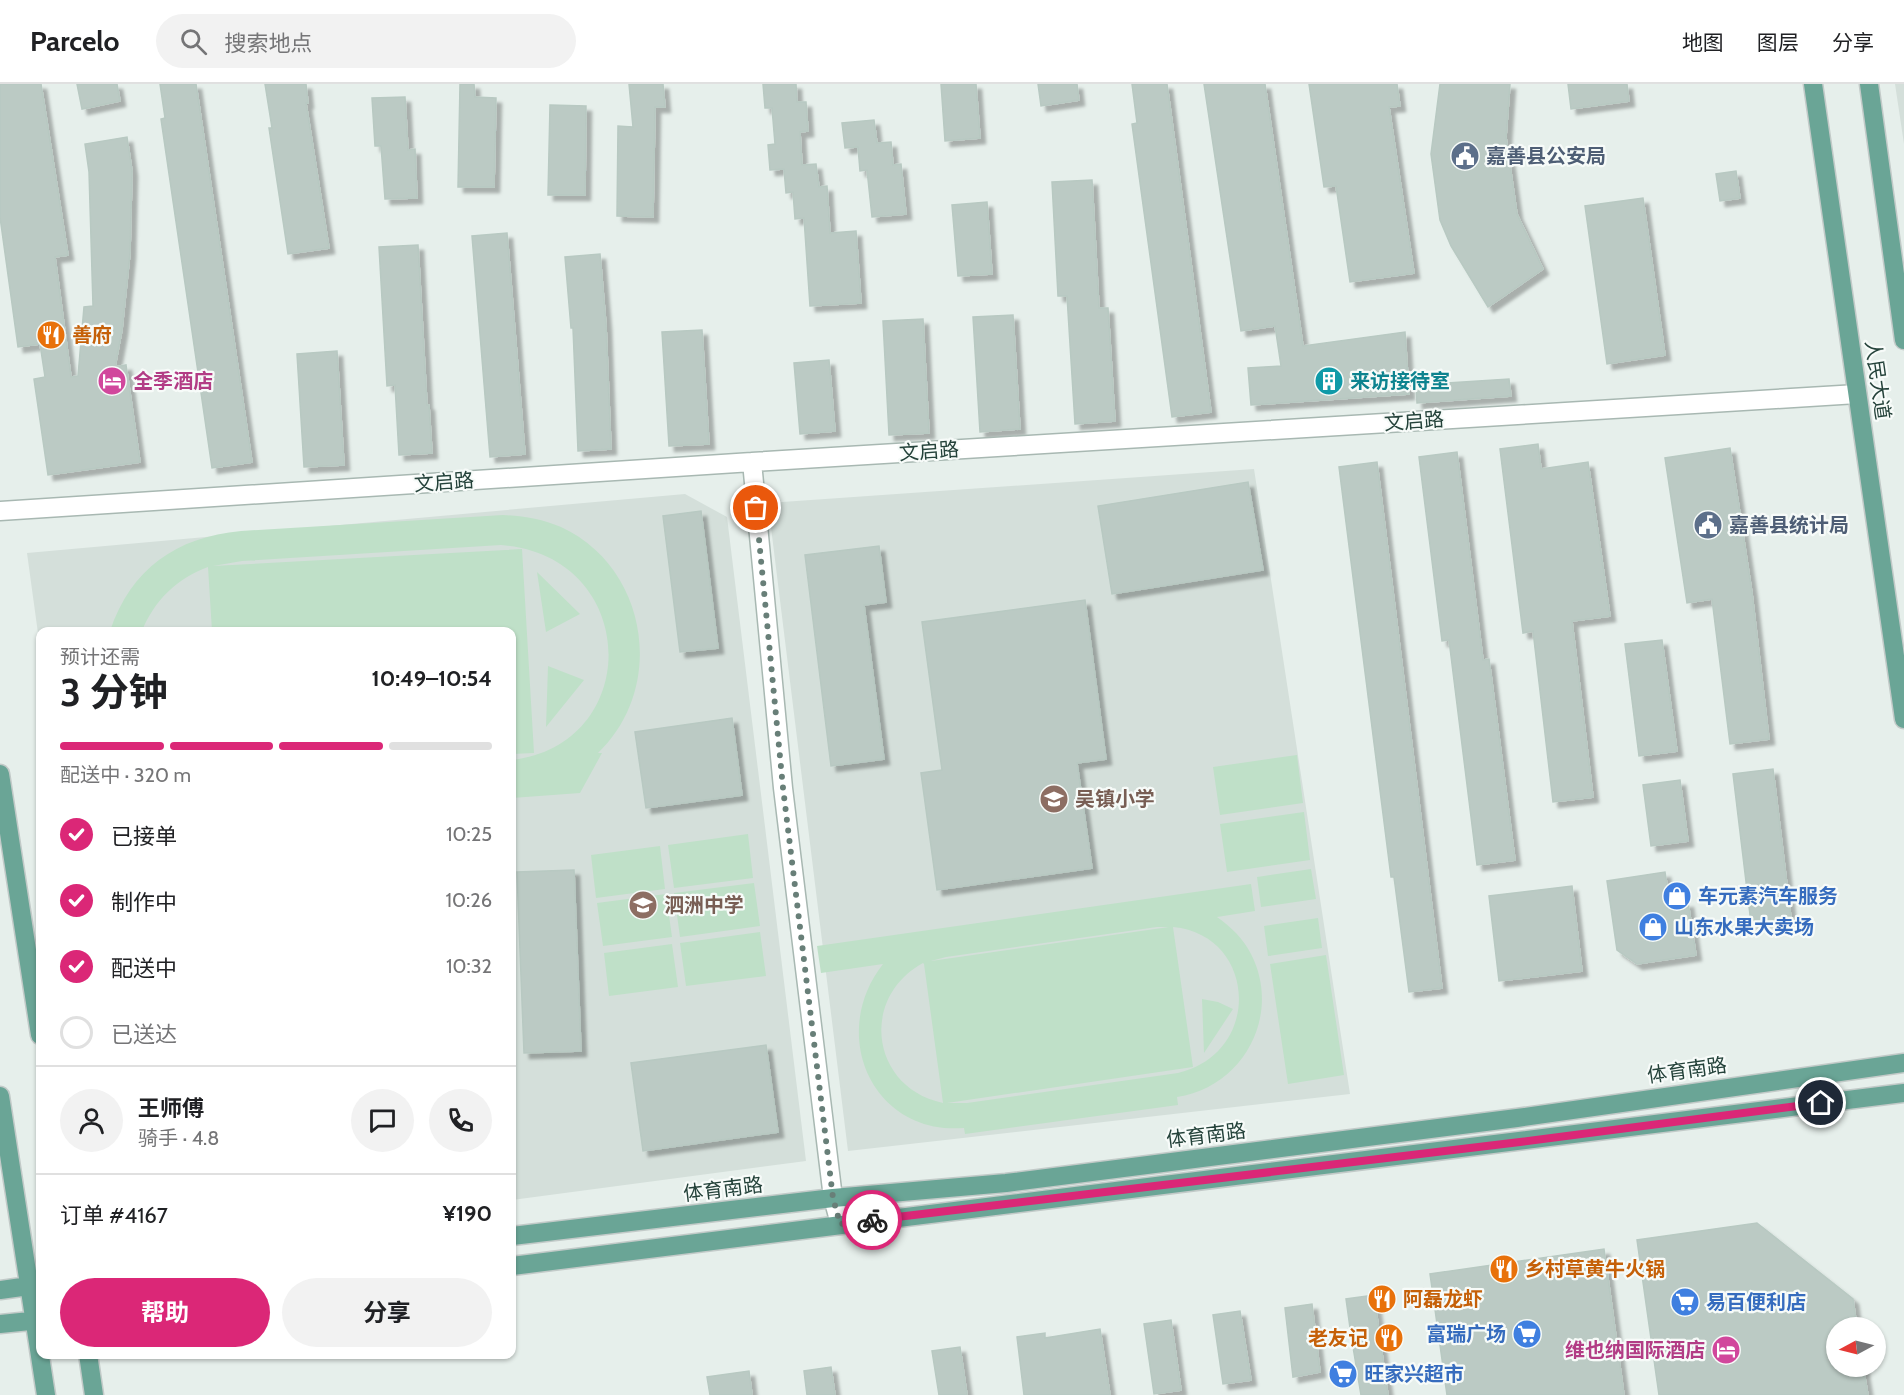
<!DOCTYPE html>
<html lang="zh">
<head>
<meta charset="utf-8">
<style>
  :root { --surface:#fff; --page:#f2f2f2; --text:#202124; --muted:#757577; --line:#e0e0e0; --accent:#db2777 }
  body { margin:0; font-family:Cabin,"Noto Sans SC",sans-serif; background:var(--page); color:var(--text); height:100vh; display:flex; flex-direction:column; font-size:22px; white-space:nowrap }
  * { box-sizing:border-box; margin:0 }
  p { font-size:20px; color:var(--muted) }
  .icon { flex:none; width:33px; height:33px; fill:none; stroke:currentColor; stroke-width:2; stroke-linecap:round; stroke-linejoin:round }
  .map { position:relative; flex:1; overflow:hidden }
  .side { position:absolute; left:36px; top:543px; width:480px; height:732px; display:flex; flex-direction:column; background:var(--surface); border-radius:12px; box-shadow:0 2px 4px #0004 }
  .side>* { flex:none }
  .needle { width:39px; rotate:263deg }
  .tools { position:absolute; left:1826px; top:1233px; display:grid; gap:12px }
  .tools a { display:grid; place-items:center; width:60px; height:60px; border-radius:50%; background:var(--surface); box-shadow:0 2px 4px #0004; font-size:30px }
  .pin { position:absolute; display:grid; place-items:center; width:51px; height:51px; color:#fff; margin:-26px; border:3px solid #fff; border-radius:50%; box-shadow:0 2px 6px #0007 }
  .courier { position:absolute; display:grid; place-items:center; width:60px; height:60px; margin:-30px; border:4px solid #db2777; border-radius:50%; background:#fff; color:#222; box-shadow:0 2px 8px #0007 }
  .summary em { font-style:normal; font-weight:700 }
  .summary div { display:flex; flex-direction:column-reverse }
  .summary { display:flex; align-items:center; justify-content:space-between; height:102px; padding:0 24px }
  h1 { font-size:39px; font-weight:700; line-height:45px }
  .bar { display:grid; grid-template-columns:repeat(4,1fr); gap:9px 6px; align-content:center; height:72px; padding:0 24px }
  .bar i { height:8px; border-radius:4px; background:var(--line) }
  .bar .selected { background:var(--accent) }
  .bar p { grid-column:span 4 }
  .line { display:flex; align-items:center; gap:15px; padding:0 24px; border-top:2px solid var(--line) }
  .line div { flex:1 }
  .round { display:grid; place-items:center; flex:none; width:63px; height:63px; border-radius:32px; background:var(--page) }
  ol { padding:0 24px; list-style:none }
  li { display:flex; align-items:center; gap:18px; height:66px }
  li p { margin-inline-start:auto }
  li .icon { padding:6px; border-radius:50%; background:var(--accent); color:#fff; stroke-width:4 }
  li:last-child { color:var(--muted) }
  li i { width:33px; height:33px; border:3px solid var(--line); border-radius:50% }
  .button { display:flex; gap:12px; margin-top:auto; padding:12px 24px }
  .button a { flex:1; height:69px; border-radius:36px; background:var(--accent); color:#fff; font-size:24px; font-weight:700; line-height:69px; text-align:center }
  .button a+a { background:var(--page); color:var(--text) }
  header { display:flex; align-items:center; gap:36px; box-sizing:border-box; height:84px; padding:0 30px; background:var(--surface); border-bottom:2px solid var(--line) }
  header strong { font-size:28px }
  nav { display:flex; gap:33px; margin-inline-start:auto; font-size:21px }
  .search { width:420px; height:54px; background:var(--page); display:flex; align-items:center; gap:15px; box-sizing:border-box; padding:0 21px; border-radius:33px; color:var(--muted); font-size:22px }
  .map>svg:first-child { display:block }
</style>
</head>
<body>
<header>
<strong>Parcelo</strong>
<div class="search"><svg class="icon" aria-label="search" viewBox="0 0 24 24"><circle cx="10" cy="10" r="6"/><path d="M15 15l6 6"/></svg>搜索地点</div>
<nav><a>地图</a><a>图层</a><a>分享</a></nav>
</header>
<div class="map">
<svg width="1904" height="1311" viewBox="0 0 1904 1311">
  <defs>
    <filter id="shadow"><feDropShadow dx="5.5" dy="5.5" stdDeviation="1.5" flood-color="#0004"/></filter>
  </defs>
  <rect width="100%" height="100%" fill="#e6efeb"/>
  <path fill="#d4dfda" d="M1895 0H1904V60Z
    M1254 385 1350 1010 848 1067 768 419Z
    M685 410 727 433 806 1077 512 1116V548H40V564L27 469Z"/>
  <path fill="#bfe0c8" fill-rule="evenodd" d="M503 431C523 432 542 435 561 443 648 483 667 603 598 669H602L580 709 512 714V676C645 660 640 471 501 461L242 477 213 482 522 465 534 669 512 670V548L212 547 208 483C177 494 154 517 142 547H110C131 485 176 453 241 447Z
    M537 488 580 530 546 548Z
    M548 582 584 596 546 643Z
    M1297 671 1303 719 1220 731 1213 683Z
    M1304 728 1310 776 1227 788 1220 740Z
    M748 750 753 794 674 804 668 761Z
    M660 762 665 805 596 814 591 771Z
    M1311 785 1316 815 1261 823 1257 793Z
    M754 799 760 842 680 853 674 809Z
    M1251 800 1255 827 1217 833C1231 843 1243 854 1251 870 1282 930 1244 1003 1177 1013L1178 1021 965 1050 964 1044C872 1051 828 950 883 880L821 889 817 862ZM1157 843H1169L931 877 946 873ZM1173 843C1257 851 1263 969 1178 989L967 1019H947L1193 983ZM923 879 924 880 943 1019C871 1004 859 914 923 879Z
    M666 810 672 853 603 862 597 819Z
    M1318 834 1322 864 1268 872 1264 842Z
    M760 848 766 892 686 902 680 859Z
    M672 860 678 903 609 912 604 869Z
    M1326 871 1344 991 1288 1000 1270 880Z
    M1202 915 1218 918 1233 925 1204 969Z"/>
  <path fill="#bbcac4" stroke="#b8c9c2" stroke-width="1.5" filter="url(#shadow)" d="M0 0H41L68 171 55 173 71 293 78 292 84 223 93 222 89 88 85 60 127 53 132 87 130 169 122 246 115 283 126 281 140 378 48 391 34 295 45 293 40 260 18 263 0 133Z
    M77 0H117L120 17 82 25Z
    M160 0H196L252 378 212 384 161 35 165 34Z
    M265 0H306L308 19H306L329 164 288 170 269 44H272Z
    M460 0H474L475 13 496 14 494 103H458Z
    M629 0H663L665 23H655L653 133 617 132 618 42 633 43Z
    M763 0H796L797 18H806L808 47 800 48 802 81 816 80 819 103 827 102 830 149 856 147 861 219 810 222 804 134 795 135 793 108 786 109 784 85 770 86 768 61 775 60 772 24H765Z
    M941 0H976L980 54 945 57Z
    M1038 0H1077L1079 16 1041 22Z
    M1132 0H1167L1211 328 1172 333 1132 40 1137 39Z
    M1204 0H1265L1303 262 1405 248 1409 310 1251 321 1248 284 1281 282 1275 242 1241 247Z
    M1309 0H1397L1400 22 1389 23 1414 189 1350 198 1336 102 1324 103Z
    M1440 0H1510L1506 53 1517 130 1543 185 1488 223 1451 162 1440 136 1431 70Z
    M1568 0H1627L1629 17 1571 25Z
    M405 13 408 66 415 65 417 114 385 115 381 62H375L372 14Z
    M550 21 586 22 585 111H548Z
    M874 36 877 59 891 58 893 81 901 80 906 130 872 133 867 86 860 87 858 63 845 64 842 39Z
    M1736 87 1740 114 1720 117 1716 90Z
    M1092 96 1099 224H1108L1115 337 1075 340 1067 212H1058L1052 98Z
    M1643 114 1665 271 1607 280 1585 122Z
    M987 118 992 190 958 192 952 121Z
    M507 149 525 370 490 373 472 152Z
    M418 161 427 321H429L432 369 399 371 395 301 387 302 379 163Z
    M600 170 606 241 611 365 578 367 573 244H571L565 173Z
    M1013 231 1020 345 980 348 973 233Z
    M923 235 929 349 889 351 883 237Z
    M702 246 709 360 669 362 662 248Z
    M337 267 344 381 304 383 297 270Z
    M829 276 835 347 800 350 794 279Z
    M1509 295 1511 312 1417 319 1416 301Z
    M1538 360 1541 385 1588 378 1610 532 1572 537 1593 713 1553 718 1533 547 1523 549 1500 365Z
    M1730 364 1752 509 1769 655 1730 660 1712 515 1687 519 1665 374Z
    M1457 368 1483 576 1489 575 1515 776 1477 781 1449 556 1442 557 1419 373Z
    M1377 378 1442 904 1409 908 1394 793H1391L1339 383Z
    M1248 398 1263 486 1112 510 1098 422Z
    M701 427 718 564 680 568 663 432Z
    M879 462 886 518 864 521 884 675 831 682 805 471Z
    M1085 516 1106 675 1077 679 1092 784 937 806 921 689 942 686 922 538Z
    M1662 556 1677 667 1639 672 1625 560Z
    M732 634 742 711 646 724 635 648Z
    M1773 685 1791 834 1751 839 1733 690Z
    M1680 696 1688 757 1651 762 1643 701Z
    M574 786 581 967 524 969 517 788Z
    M1665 788 1670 820 1688 818 1696 871 1637 880 1617 866 1607 797Z
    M1572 802 1582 887 1499 897 1489 812Z
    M766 961 778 1048 643 1067 631 979Z
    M1757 1139 1853 1215 1857 1244H1836V1282H1863L1868 1311H1659L1637 1156Z
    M1604 1165 1624 1311H1447L1430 1190Z
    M1374 1211 1383 1276 1388 1311H1361L1351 1251 1346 1215Z
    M1312 1220 1320 1288 1293 1293 1285 1224Z
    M1240 1227 1251 1296 1223 1300 1213 1231Z
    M1171 1236 1181 1306 1154 1310 1144 1240Z
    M1100 1245 1110 1311H1024L1017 1253 1045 1249V1254Z
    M960 1263 967 1311H939L932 1267Z
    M831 1283 835 1311H807L804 1287Z
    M749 1287 752 1311H710L707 1293Z"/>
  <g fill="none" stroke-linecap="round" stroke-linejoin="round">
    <g stroke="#a8b8b2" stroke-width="21">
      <path id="minor" d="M752 378 783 704 833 1114 840 1140
        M0 427 752 378 1857 310"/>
    </g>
    <g stroke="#c2cac8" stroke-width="21">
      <path id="major" d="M1813 0 1904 635
        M1869 0 1904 256
        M0 690 40 951
        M0 1012 46 1311
        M512 1152 833 1114 1006 1099 1517 1034 1904 979
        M512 1182 1904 1009
        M0 1206 29 1202 40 1203
        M0 1240 40 1236
        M88 1270 94 1311"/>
    </g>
    <use href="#minor" stroke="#fff" stroke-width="18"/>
    <use href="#major" stroke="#6aa596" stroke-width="18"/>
  </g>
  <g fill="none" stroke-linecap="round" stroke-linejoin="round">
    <path stroke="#687f78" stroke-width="6" stroke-dasharray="0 10.8" d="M756 424 783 704 833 1114 840 1140 872 1136"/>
    <path stroke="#db2777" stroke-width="8" d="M872 1136 1520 1058 1821 1019"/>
  </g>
  <defs>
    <g id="civic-disc" transform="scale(1.5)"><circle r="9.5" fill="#5c6f8a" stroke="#f7fbf9"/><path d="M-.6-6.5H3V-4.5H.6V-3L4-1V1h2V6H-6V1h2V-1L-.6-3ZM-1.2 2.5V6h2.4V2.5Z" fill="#fff"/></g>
    <g id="restaurant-disc" transform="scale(1.5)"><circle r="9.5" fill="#e8710a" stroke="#f7fbf9"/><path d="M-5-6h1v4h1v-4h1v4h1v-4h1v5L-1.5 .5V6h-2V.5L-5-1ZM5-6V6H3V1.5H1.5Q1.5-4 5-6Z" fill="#fff"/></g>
    <g id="hotel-disc" transform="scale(1.5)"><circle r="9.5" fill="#d1479c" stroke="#f7fbf9"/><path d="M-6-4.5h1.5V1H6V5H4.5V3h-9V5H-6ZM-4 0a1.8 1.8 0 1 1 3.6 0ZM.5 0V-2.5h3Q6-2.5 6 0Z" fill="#fff"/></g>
    <g id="building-disc" transform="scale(1.5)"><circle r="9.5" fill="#0f9aa8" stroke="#f7fbf9"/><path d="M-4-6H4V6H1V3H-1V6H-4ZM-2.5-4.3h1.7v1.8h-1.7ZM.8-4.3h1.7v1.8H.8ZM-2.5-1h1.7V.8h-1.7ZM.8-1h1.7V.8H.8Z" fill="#fff"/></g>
    <g id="school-disc" transform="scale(1.5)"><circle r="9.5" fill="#8d6e63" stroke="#f7fbf9"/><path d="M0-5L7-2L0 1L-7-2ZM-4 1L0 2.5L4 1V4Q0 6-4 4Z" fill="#fff"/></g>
    <g id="shop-disc" transform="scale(1.5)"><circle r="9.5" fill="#3f7fe0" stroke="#f7fbf9"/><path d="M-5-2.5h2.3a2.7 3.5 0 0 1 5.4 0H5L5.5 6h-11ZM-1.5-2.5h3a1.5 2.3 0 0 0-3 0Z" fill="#fff"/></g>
    <g id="supermarket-disc" transform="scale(1.5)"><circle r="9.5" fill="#3f7fe0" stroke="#f7fbf9"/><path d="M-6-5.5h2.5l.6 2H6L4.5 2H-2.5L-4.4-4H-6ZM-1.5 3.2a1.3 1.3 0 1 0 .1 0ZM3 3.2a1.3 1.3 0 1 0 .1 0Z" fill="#fff"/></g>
  </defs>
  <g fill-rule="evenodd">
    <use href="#civic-disc" x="1465" y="72"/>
    <use href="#restaurant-disc" x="51" y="251"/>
    <use href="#hotel-disc" x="112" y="297"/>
    <use href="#building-disc" x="1329" y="297"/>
    <use href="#civic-disc" x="1708" y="441"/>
    <use href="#school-disc" x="1054" y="715"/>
    <use href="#shop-disc" x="1677" y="812"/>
    <use href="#school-disc" x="643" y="821"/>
    <use href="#shop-disc" x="1653" y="843"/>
    <use href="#restaurant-disc" x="1504" y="1185"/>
    <use href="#restaurant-disc" x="1382" y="1215"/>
    <use href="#supermarket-disc" x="1685" y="1218"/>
    <use href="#supermarket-disc" x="1527" y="1250"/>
    <use href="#restaurant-disc" x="1389" y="1254"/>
    <use href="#hotel-disc" x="1726" y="1266"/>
    <use href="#supermarket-disc" x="1343" y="1290"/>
  </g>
  <g text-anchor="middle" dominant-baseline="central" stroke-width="4.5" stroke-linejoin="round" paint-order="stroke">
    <g font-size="20" font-weight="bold" fill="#4e5e75" stroke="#f7fbf9" text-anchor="start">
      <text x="1486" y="72">嘉善县公安局</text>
      <text x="1729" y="441">嘉善县统计局</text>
    </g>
    <g font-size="20" font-weight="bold" fill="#c56008" stroke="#f7fbf9" text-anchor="start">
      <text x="72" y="251">善府</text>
      <text x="1525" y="1185">乡村草黄牛火锅</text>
      <text x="1403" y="1215">阿磊龙虾</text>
      <text x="1368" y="1254" text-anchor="end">老友记</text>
    </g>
    <g font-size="20" fill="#24423a" stroke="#f7fbf9">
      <text transform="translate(1878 296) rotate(82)">人民大道</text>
      <text transform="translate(1414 337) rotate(-4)">文启路</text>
      <text transform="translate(929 367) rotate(-4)">文启路</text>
      <text transform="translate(444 398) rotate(-4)">文启路</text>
      <text transform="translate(1687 986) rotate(-8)">体育南路</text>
      <text transform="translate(1206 1051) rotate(-7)">体育南路</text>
      <text transform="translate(723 1105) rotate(-7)">体育南路</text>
    </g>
    <g font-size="20" font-weight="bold" fill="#b23c85" stroke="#f7fbf9" text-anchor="start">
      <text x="133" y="297">全季酒店</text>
      <text x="1705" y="1266" text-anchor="end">维也纳国际酒店</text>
    </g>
    <g font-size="20" font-weight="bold" fill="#0d838f" stroke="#f7fbf9" text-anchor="start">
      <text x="1350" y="297">来访接待室</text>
    </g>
    <g font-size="20" font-weight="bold" fill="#785e54" stroke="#f7fbf9" text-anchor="start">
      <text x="1075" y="715">吴镇小学</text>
      <text x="664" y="821">泗洲中学</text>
    </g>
    <g font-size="20" font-weight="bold" fill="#366cbe" stroke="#f7fbf9" text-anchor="start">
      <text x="1698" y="812">车元素汽车服务</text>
      <text x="1674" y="843">山东水果大卖场</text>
      <text x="1706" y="1218">易百便利店</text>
      <text x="1506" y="1250" text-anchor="end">富瑞广场</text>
      <text x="1364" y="1290">旺家兴超市</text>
    </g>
  </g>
</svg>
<div class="tools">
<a><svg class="needle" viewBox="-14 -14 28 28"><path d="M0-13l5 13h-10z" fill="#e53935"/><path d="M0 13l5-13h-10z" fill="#757577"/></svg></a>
</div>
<div class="pin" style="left:756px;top:424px;background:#ea580c"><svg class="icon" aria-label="bag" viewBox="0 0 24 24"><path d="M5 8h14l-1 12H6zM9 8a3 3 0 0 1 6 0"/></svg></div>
<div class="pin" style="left:1821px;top:1019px;background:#1f2937"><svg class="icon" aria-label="home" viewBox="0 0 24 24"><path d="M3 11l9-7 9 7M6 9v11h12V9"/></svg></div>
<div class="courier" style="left:872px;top:1136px"><svg class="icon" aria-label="bike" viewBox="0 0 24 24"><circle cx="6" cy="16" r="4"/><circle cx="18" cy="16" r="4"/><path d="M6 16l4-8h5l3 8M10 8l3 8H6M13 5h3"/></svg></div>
<section class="side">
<div class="summary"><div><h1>3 分钟</h1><p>预计还需</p></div><em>10:49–10:54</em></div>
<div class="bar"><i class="selected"></i><i class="selected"></i><i class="selected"></i><i></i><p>配送中 · 320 m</p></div>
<ol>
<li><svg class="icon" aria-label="check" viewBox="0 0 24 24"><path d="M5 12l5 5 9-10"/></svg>已接单<p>10:25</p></li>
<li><svg class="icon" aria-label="check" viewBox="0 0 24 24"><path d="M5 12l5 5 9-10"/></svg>制作中<p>10:26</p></li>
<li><svg class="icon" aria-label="check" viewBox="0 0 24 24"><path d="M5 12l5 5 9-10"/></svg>配送中<p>10:32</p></li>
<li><i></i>已送达</li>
</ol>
<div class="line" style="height:108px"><a class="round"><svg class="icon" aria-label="person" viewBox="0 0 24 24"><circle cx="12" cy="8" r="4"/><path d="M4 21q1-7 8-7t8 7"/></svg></a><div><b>王师傅</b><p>骑手 · 4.8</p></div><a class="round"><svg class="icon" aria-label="chat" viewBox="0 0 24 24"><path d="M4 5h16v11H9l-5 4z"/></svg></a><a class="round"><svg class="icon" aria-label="phone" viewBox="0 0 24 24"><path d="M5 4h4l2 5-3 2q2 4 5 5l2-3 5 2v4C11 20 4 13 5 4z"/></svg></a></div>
<div class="line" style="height:78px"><div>订单 #4167</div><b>¥190</b></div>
<div class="button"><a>帮助</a><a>分享</a></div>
</section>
</div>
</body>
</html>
